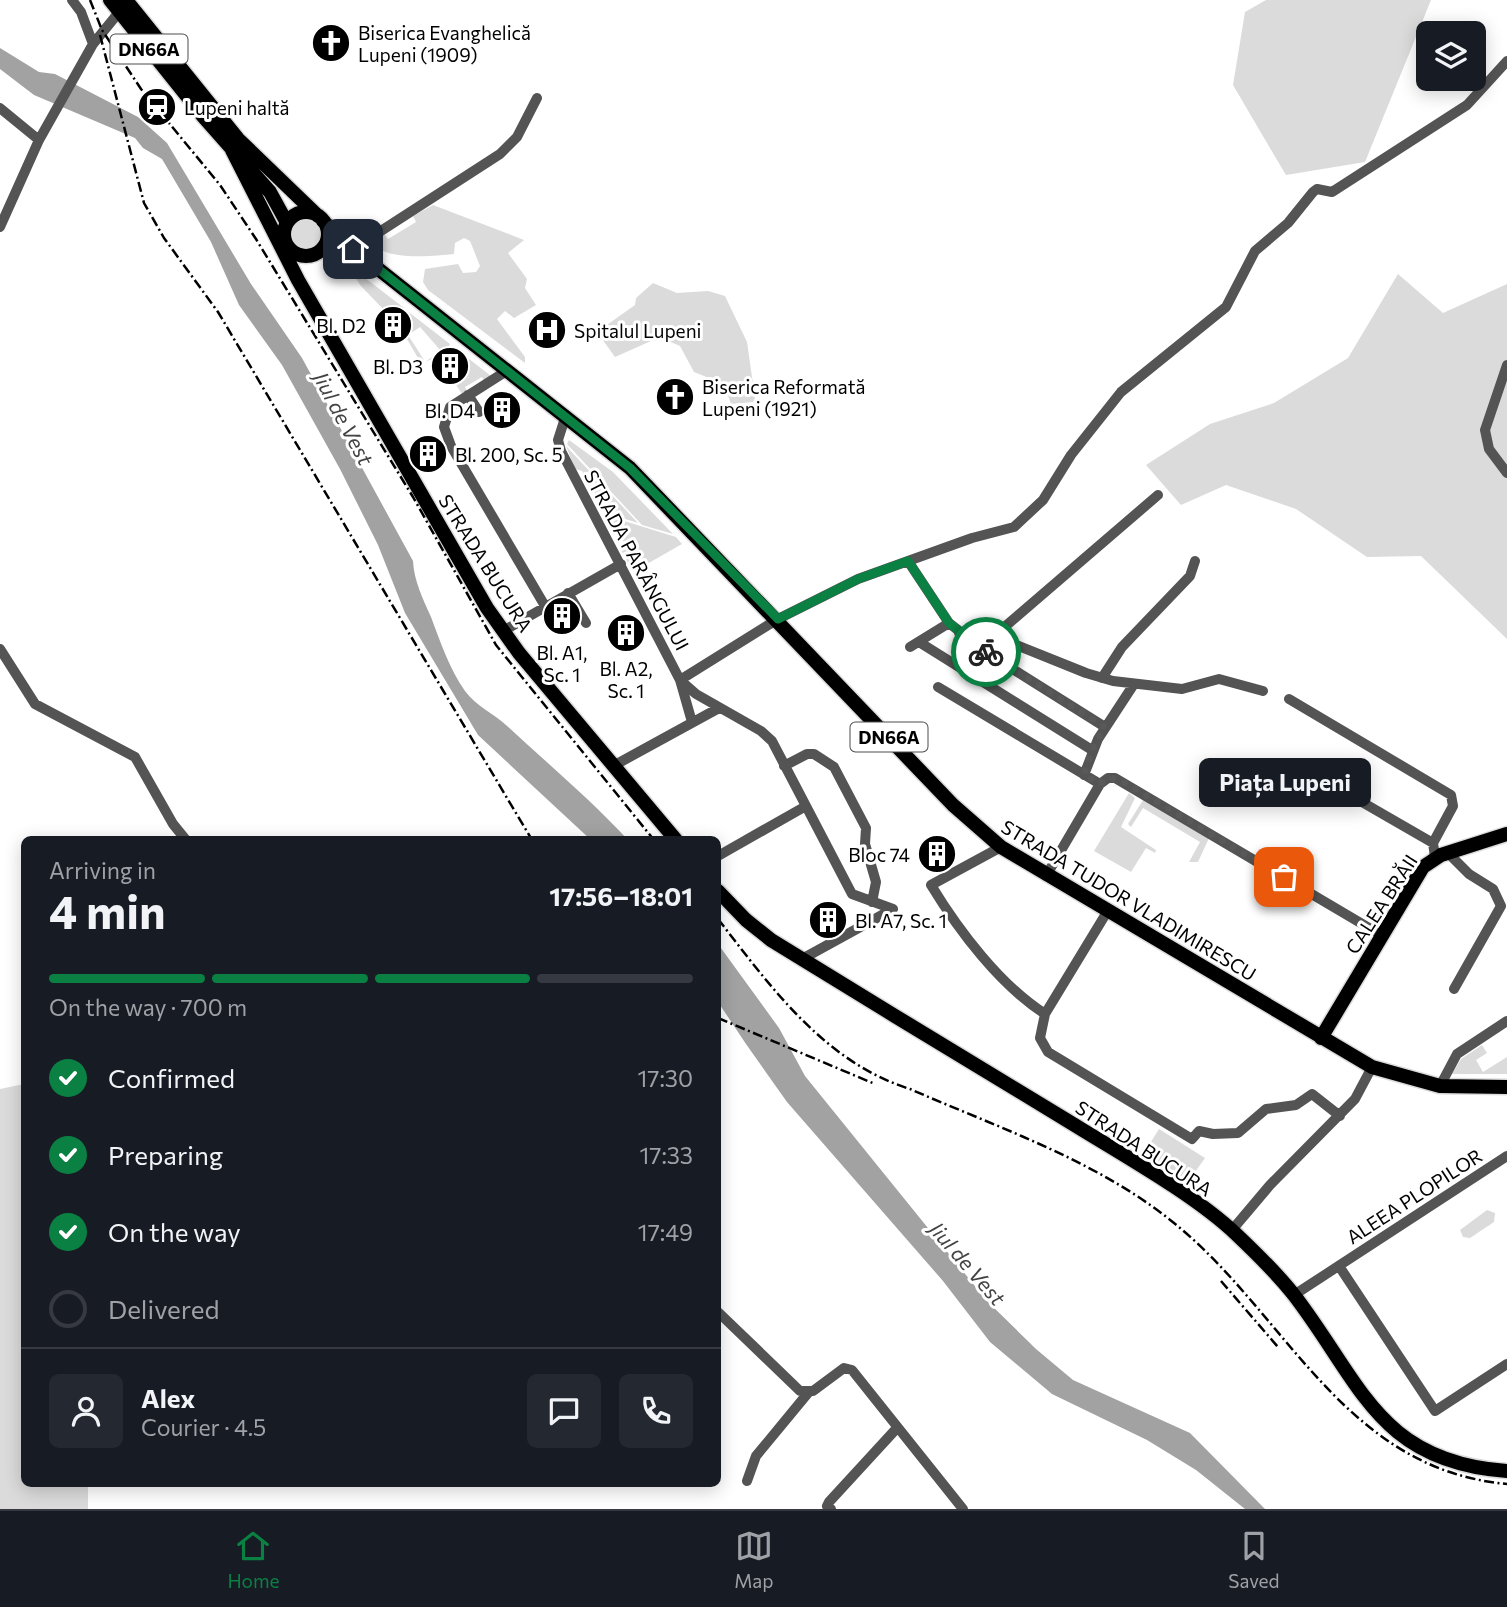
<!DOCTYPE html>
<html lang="en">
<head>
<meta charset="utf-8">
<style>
  :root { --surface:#171b24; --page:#242831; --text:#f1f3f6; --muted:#9ea1a6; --line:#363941; --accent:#0b8043 }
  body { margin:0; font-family:Commissioner,sans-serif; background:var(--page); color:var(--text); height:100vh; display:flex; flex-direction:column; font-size:26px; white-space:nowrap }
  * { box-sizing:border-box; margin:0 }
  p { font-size:23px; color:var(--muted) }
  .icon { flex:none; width:38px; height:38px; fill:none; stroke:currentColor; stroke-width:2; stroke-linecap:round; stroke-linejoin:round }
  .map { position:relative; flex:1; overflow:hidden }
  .panel { position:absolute; left:21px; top:836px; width:700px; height:651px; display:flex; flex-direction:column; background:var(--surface); border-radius:10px; box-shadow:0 4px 18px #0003 }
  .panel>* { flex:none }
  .buttons { position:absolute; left:1416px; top:21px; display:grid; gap:14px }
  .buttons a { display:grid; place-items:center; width:70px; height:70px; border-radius:10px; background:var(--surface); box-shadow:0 4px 18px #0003; font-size:35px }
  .pin { position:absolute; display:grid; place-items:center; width:60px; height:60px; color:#fff; margin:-30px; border-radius:14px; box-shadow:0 4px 10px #0006 }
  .courier { position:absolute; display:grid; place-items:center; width:70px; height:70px; margin:-35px; border:5px solid #0b8043; border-radius:50%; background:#fff; color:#222; box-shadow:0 2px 9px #0007 }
  .bubble { position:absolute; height:49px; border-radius:10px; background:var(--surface); box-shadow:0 4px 18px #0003; font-size:23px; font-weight:700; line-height:49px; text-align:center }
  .overview em { font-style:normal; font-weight:700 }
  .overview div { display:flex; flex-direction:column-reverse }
  .overview { display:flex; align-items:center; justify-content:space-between; height:119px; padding:0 28px }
  h1 { font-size:46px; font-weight:700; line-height:52px }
  .bar { display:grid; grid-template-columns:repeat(4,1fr); gap:10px 7px; align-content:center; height:84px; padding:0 28px }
  .bar i { height:9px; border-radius:5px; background:var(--line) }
  .bar .on { background:var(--accent) }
  .bar p { grid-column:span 4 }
  .line { display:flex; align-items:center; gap:18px; padding:0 28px; border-top:2px solid var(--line) }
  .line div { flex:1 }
  .round { display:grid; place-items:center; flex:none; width:74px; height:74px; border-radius:10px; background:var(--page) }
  ol { padding:0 28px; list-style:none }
  li { display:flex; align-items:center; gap:21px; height:77px }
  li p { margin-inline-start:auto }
  li .icon { padding:7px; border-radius:50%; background:var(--accent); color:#fff; stroke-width:4 }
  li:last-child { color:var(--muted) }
  li i { width:38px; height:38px; border:4px solid var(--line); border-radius:50% }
  .tabs { display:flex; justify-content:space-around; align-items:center; height:98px; border-top:2px solid var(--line); background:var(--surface); font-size:19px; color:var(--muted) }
  .tabs a { display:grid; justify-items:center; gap:4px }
  .tabs .on { color:var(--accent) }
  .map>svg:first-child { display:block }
</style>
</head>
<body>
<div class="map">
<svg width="1507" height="1509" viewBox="0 0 1507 1509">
  <rect width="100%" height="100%" fill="#fff"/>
  <path fill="#dbdbdb" d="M1266 0H1431L1365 162 1286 175 1280 165 1233 85 1245 12Z
    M433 205 524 240 508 253 527 279 525 288 536 305 514 318 505 311 497 319 525 357V363L428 290 423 282 425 269 458 264 463 273 476 272 480 266 470 241 464 238 455 243 454 254C435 256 380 262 374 241L384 234 388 239 416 222 413 216Z
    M287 234a18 18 0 1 1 36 0a18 18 0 1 1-36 0Z
    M342 263 351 267 404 308 393 315 389 309 385 311 360 285 351 270 344 273 338 264Z
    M1398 274 1443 313 1507 284V639L1421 556 1367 557 1296 509 1226 485 1181 505 1146 465 1210 424 1274 403 1348 358Z
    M653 283 677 293 708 291 725 296 747 342 755 398 753 402 731 404 724 384 694 372 680 346 666 340 651 341 615 357 597 332 635 305 636 298Z
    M406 310 450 344 445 353 425 362 441 351 420 327 408 335 424 360 421 363 404 334 413 328 404 312Z
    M455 348 491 376 484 381 482 377 465 387 467 391 462 394 453 380 470 370 461 354 453 358 451 352Z
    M569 440 613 472 673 534 642 525 567 444Z
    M566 446 638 523 607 513 582 471 575 469Z
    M608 516 676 537 682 544 633 572 620 548 625 544Z
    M1129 793 1135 798 1121 827 1156 850 1155 853 1146 848 1131 872 1094 851Z
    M1143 800 1209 838 1198 862H1189L1200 842 1143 808 1131 827 1128 824Z
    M1482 1045 1487 1053 1476 1060 1483 1072 1507 1057V1074H1452L1461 1059Z
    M24 1084V1484H88V1509H0V1089Z
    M1159 1129 1205 1158 1188 1182 1144 1153Z
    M1487 1210 1495 1213 1494 1222 1470 1238 1463 1237 1460 1230Z"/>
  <path fill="#a2a2a2" d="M0 48 39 72 55 74 138 117 167 143 251 284 302 358 413 561C414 581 423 599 431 617 440 641 450 670 465 691 476 706 493 713 506 725 547 763 590 799 628 840H591L478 735 405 613 378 545 340 469 282 365 239 305 211 242 162 159 143 148 135 138 34 95 0 69Z
    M718 944 779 1028 805 1076 987 1301 1036 1349 1073 1380 1190 1433 1265 1509H1245L1196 1470 1147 1440 1052 1394 990 1342 943 1281 787 1102 746 1044 718 1002Z"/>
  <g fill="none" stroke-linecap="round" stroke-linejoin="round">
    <g stroke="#dbdbdb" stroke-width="17">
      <path id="major" d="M110 0 202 115 270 192 287 223
        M126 0 238 139 318 216
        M232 150 298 280 487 608 519 653 676 840
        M284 234a22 22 0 1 1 44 0a22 22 0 1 1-44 0Z
        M323 221 353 249 630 468 953 805 1001 847 1372 1067 1440 1086 1507 1087
        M718 891 746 920 771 940C871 1002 973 1063 1073 1124 1123 1155 1195 1195 1236 1234 1256 1253 1277 1273 1294 1295 1361 1382 1378 1462 1507 1471
        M1321 1038 1423 867 1441 855 1507 834"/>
    </g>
    <path stroke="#545454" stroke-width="10" d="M72 0 81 12 93 44 124 6
      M0 108 39 140
      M0 227 39 140 93 44
      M353 249 500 154 517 137 537 98
      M1507 365 1485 430 1489 449 1507 473
      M508 370 450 407 444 427 451 446 545 606
      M468 395 479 412
      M566 415 558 440 561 451 680 680 696 694 761 731 772 741 852 894 893 909
      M908 561 949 623
      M568 593 586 623
      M503 631 621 564
      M959 633 984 639 994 636 1158 495
      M994 636 1086 673 1113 681 1182 689 1219 679 1263 691
      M919 642 1092 750
      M910 647 949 623 987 653 1105 727
      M0 649 35 704 135 757 173 824 186 840
      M1102 678 1122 647 1190 576 1195 561
      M938 687 1100 784
      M1289 699 1451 795 1453 806 1433 843 1435 857
      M692 722 680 680 778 619 858 579 972 538 1014 527 1043 500 1071 455 1121 392 1226 307 1255 251 1288 223 1313 192 1317 189 1332 192 1467 105 1507 61
      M615 765 719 708
      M784 766 807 754H814L834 767 866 828 865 844 876 882 872 902
      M1084 775 1098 739 1134 684
      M1315 775 1433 843
      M1001 847 931 885C959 931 1000 985 1045 1014
      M1448 853 1469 874 1493 889 1501 906 1454 989
      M718 856 806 806
      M1046 876 1100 784 1108 778H1115L1381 935
      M1107 912 1045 1014 1040 1038 1048 1052 1192 1139 1199 1131 1213 1134 1238 1133 1266 1109 1296 1105 1312 1094 1340 1116
      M802 959 893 909
      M1440 1086 1457 1054 1507 1021
      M1232 1230 1270 1185 1355 1099 1372 1067
      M1339 1266 1435 1411 1507 1364
      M1294 1295 1507 1156
      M718 1312 800 1391H813L844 1368 852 1370 963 1509
      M747 1481 756 1456 808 1393
      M831 1509 827 1506 829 1502 897 1428"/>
    <use href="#major" stroke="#000" stroke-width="14"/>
    <path stroke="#000" stroke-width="2.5" stroke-dasharray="10 3.5 2 3.5" stroke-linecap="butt" d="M90 0 102 30 141 89 220 185 256 239 413 497 496 645 654 840
      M100 35 144 203 164 238 218 312 532 840
      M718 919C771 987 824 1062 910 1089 999 1128 1098 1161 1174 1223 1287 1314 1343 1469 1507 1484
      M718 1018 875 1084
      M1221 1281 1278 1347"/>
  </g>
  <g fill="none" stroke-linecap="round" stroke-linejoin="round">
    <path stroke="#595959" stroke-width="7" stroke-dasharray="0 12.6" d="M986 652 1105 727 1092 750 1084 775 1100 784 1108 778 1120 780 1284 877"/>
    <path stroke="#0b8043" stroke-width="9" d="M353 249 630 468 778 619 858 579 908 561 949 623 986 652"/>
  </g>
  <defs>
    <g id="church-disc" transform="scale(2.0125)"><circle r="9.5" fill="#000" stroke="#fff"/><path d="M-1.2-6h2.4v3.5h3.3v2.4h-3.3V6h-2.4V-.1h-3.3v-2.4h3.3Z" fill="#fff"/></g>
    <g id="station-disc" transform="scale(2.0125)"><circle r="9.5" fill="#000" stroke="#fff"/><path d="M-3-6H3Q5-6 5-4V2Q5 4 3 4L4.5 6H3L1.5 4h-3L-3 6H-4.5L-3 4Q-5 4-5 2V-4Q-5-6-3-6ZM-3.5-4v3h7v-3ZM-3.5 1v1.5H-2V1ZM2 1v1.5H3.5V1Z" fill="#fff"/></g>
    <g id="building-disc" transform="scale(2.0125)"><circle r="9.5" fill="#000" stroke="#fff"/><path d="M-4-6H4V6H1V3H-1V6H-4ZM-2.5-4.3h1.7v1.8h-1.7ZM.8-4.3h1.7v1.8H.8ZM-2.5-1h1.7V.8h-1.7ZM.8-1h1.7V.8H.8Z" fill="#fff"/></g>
    <g id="hospital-disc" transform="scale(2.0125)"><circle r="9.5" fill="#000" stroke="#fff"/><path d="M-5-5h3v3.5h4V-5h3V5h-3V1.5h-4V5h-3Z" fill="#fff"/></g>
  </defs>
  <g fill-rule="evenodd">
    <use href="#church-disc" x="331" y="43"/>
    <use href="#station-disc" x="157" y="107"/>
    <use href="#building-disc" x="393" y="325"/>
    <use href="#hospital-disc" x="547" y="330"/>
    <use href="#building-disc" x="450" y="366"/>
    <use href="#church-disc" x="675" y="397"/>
    <use href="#building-disc" x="502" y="410"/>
    <use href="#building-disc" x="428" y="454"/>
    <use href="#building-disc" x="562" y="616"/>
    <use href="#building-disc" x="626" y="633"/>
    <use href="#building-disc" x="937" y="854"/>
    <use href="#building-disc" x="828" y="920"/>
  </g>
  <g text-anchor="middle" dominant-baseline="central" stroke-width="6" stroke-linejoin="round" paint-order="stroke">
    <g fill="#fff" stroke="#4c4c4c" stroke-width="2">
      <rect x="110.5" y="34.5" width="77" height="29" rx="5"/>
      <rect x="850.5" y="722.5" width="77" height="29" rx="5"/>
    </g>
    <g font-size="18" font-weight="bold" fill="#000">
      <text x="149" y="49">DN66A</text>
      <text x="889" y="737">DN66A</text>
    </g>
    <g font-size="19" fill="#000" stroke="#fff" text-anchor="start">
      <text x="358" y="32">Biserica Evanghelică<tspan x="358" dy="22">Lupeni (1909)</tspan></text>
      <text x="184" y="107">Lupeni haltă</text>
      <text x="366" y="325" text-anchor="end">Bl. D2</text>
      <text x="574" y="330">Spitalul Lupeni</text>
      <text x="423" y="366" text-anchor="end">Bl. D3</text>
      <text x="702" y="386">Biserica Reformată<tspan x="702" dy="22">Lupeni (1921)</tspan></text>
      <text x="475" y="410" text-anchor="end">Bl. D4</text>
      <text x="455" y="454">Bl. 200, Sc. 5</text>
      <text x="562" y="652" text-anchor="middle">Bl. A1,<tspan x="562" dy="22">Sc. 1</tspan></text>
      <text x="626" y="668" text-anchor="middle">Bl. A2,<tspan x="626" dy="22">Sc. 1</tspan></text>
      <text x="910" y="854" text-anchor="end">Bloc 74</text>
      <text x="855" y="920">Bl. A7, Sc. 1</text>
    </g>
    <g font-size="19" fill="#000" stroke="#fff">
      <text transform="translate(637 560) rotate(62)">STRADA PARÂNGULUI</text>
      <text transform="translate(486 563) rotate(58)">STRADA BUCURA</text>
      <text transform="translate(1129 900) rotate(31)">STRADA TUDOR VLADIMIRESCU</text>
      <text transform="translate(1381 904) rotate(-57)">CALEA BRĂII</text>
      <text transform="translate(1144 1148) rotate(33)">STRADA BUCURA</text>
      <text transform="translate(1414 1196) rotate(-33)">ALEEA PLOPILOR</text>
    </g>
    <g font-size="21" font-style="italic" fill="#434343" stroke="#fff">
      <text transform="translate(344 418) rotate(62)">Jiul de Vest</text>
      <text transform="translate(968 1263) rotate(49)">Jiul de Vest</text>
    </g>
  </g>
</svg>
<div class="buttons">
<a><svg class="icon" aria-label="layers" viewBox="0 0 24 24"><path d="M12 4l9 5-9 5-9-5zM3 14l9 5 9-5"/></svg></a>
</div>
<div class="pin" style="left:1284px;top:877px;background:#ea580c"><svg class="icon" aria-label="bag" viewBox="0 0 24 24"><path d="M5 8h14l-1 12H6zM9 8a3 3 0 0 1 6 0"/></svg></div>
<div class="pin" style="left:353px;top:249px;background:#1f2937"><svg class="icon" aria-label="home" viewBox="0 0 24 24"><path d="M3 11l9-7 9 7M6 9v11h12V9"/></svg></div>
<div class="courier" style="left:986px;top:652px"><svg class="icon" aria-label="bike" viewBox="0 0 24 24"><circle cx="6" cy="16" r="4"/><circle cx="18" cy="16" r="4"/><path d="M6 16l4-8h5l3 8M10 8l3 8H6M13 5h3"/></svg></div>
<div class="bubble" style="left:1199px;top:758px;width:172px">Piața Lupeni</div>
<section class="panel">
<div class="overview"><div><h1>4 min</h1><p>Arriving in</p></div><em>17:56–18:01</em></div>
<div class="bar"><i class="on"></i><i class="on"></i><i class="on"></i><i></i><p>On the way · 700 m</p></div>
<ol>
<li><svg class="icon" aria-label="check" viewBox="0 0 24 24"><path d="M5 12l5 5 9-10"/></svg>Confirmed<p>17:30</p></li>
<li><svg class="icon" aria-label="check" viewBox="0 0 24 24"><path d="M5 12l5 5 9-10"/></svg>Preparing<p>17:33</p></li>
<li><svg class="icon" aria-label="check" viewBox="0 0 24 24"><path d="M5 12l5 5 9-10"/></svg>On the way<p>17:49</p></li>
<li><i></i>Delivered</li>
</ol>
<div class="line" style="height:126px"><a class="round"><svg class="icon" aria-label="person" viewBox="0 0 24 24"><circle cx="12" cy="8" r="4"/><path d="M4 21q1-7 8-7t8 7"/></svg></a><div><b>Alex</b><p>Courier · 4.5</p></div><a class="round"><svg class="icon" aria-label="chat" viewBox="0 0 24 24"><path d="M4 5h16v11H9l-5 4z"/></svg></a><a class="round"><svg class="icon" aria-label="phone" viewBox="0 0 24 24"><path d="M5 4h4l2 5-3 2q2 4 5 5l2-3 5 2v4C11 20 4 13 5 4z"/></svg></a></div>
</section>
</div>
<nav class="tabs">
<a class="on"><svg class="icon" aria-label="home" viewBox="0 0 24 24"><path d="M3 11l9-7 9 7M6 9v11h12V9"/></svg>Home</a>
<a><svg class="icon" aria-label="map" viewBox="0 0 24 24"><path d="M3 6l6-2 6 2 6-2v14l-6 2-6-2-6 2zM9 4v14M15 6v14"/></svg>Map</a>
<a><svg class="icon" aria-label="saved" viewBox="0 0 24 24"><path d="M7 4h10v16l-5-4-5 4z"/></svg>Saved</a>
</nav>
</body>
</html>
